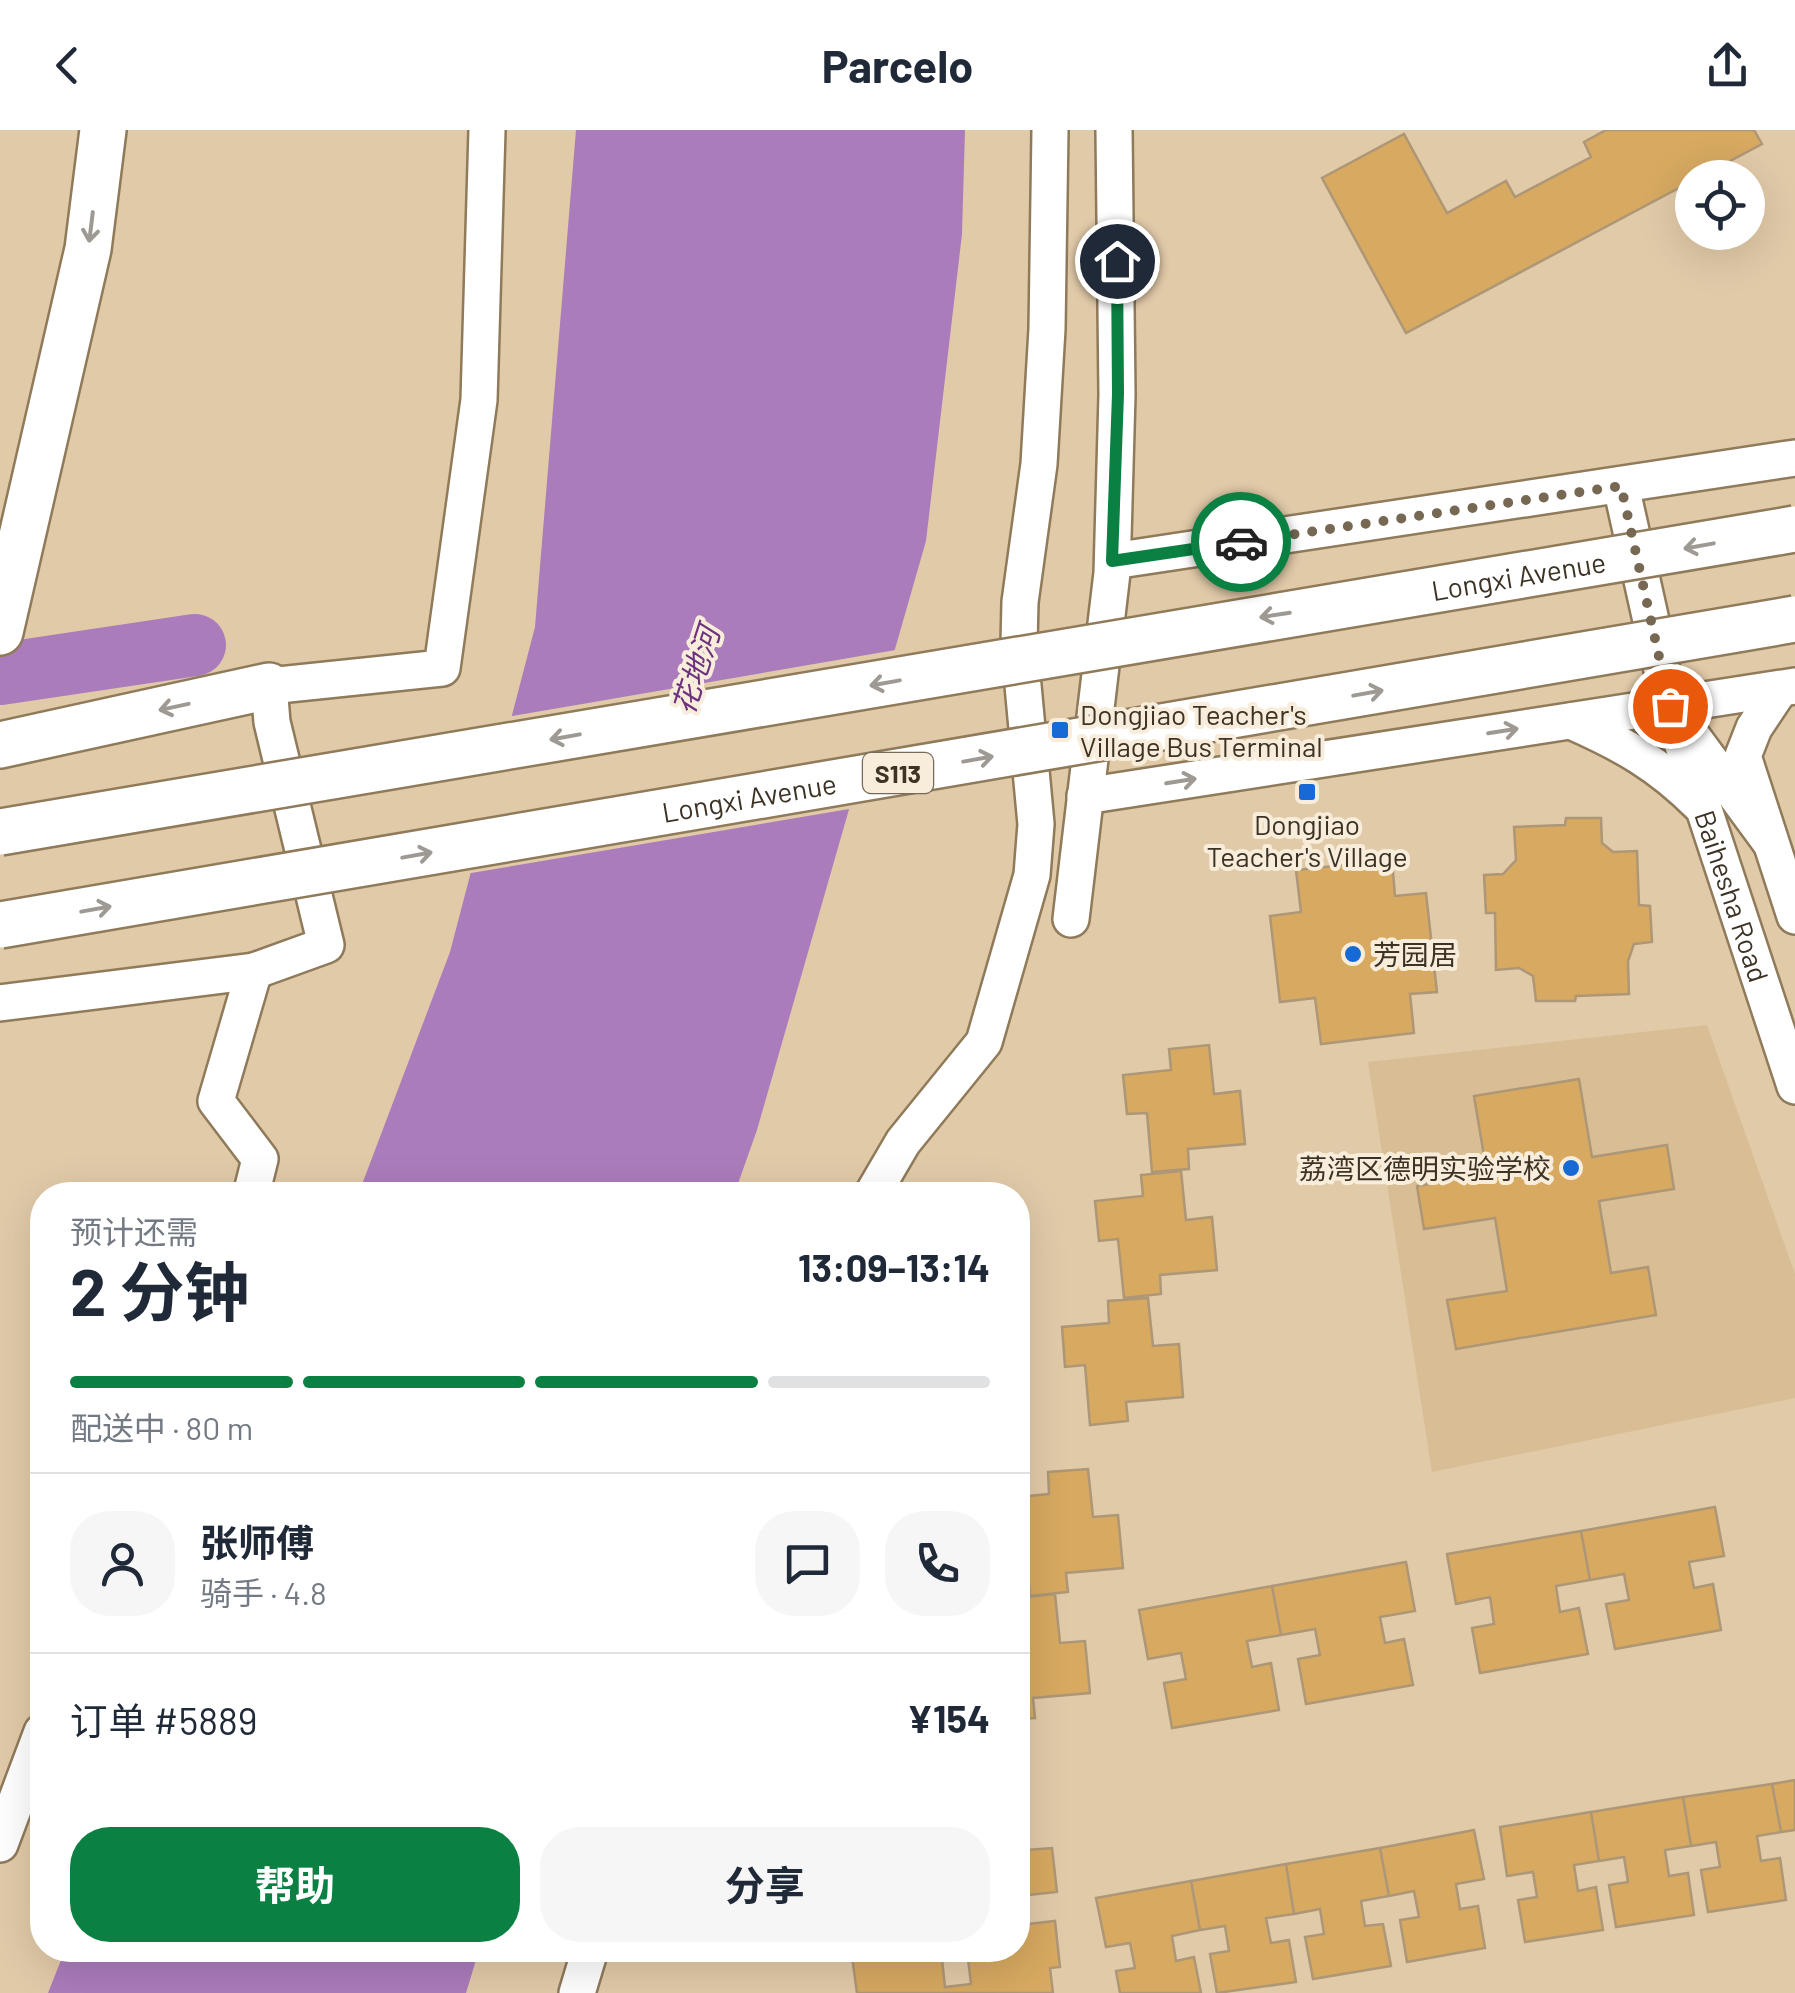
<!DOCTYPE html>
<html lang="zh">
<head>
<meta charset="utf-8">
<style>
  :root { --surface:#fff; --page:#f6f6f7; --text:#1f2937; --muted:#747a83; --line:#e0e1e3; --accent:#0b8043 }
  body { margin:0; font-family:Barlow,"Noto Sans SC",sans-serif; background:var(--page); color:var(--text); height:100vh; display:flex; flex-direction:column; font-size:38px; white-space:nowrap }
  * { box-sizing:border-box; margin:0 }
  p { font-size:32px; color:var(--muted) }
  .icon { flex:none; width:55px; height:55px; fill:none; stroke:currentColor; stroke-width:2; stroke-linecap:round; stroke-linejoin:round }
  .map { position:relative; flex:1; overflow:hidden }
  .side { position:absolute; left:30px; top:1052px; width:1000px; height:780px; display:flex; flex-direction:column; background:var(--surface); border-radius:40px; box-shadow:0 10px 40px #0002 }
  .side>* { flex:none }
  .tools { position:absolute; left:1675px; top:30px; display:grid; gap:20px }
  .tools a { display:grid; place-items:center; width:90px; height:90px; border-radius:50%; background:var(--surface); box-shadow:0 10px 40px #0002; font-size:50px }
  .pin { position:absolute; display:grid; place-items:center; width:85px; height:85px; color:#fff; margin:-42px; border:5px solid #fff; border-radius:50%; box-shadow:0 2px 10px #0007 }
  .courier { position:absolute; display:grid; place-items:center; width:100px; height:100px; margin:-50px; border:8px solid #0b8043; border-radius:50%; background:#fff; color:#222; box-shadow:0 2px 12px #0007 }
  .overview em { font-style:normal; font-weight:700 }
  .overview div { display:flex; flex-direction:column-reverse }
  .overview { display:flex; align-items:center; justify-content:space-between; height:170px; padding:0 40px }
  h1 { font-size:65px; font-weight:700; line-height:75px }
  .bar { display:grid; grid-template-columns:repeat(4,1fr); gap:15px 10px; align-content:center; height:120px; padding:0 40px }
  .bar i { height:12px; border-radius:8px; background:var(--line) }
  .bar .current { background:var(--accent) }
  .bar p { grid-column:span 4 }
  .line { display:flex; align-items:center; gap:25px; padding:0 40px; border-top:2px solid var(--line) }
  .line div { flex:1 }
  .round { display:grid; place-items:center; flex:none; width:105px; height:105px; border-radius:40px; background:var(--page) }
  .cta { display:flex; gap:20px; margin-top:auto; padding:20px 40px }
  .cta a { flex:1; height:115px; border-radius:40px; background:var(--accent); color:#fff; font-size:40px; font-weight:700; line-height:115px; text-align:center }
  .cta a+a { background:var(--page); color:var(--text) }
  header { display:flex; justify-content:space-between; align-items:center; height:130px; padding:0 40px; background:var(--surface); font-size:45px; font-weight:700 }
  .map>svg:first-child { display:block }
</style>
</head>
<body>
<header><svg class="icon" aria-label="back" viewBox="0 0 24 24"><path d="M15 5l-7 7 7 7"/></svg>Parcelo<svg class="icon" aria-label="share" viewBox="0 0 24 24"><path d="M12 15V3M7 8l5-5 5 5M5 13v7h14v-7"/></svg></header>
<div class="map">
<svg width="1795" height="1863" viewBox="0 0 1795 1863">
  <rect width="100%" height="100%" fill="#e1caa8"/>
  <path fill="#d9be95" d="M1707 895 1795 1144V1268L1432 1342 1368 932Z"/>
  <path fill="#ab7cbb" d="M576 0H965L962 104 926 411 757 1000 734 1065H358L450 822 535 497Z
    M65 1820H479L466 1863H48Z"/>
  <path fill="#e1caa8" d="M901 519 855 678 465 744 507 587Z"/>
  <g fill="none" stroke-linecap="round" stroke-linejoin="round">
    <path stroke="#ab7cbb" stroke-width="62" d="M0 544 195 515"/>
  </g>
  <path fill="#d7a961" stroke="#ad9776" stroke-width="2.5" d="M1606 0H1754L1762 14 1698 48H1692V51L1406 203 1322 48 1404 4 1447 83 1506 51 1515 67 1591 27 1584 12Z
    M1566 688H1601L1602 713 1613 722 1637 721 1639 775 1650 776 1652 812 1634 814 1628 831 1629 864 1576 866 1575 871H1536L1533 846 1519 838 1496 840 1495 783H1486L1484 745 1503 744 1516 730 1514 697 1565 695Z
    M1392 730 1395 766 1426 763 1437 862 1410 864 1414 903 1321 914 1315 868 1280 872 1270 786 1301 782 1296 740Z
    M1209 915 1214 964 1240 961 1245 1014 1188 1019 1189 1039 1152 1042 1147 983 1127 984 1123 945 1171 940 1169 919Z
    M1579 949 1592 1027 1667 1015 1674 1059 1599 1071 1611 1143 1648 1137 1656 1185 1456 1219 1447 1170 1507 1161 1495 1088 1424 1099 1417 1056 1487 1044 1474 966Z
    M1181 1041 1186 1090 1212 1087 1217 1140 1160 1145 1161 1164 1124 1168 1118 1109 1099 1111 1095 1071 1143 1066 1141 1045Z
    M1148 1168 1153 1216 1179 1214 1183 1267 1126 1272 1128 1291 1090 1295 1085 1235 1065 1237 1062 1197 1109 1193 1108 1171Z
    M1088 1339 1093 1387 1118 1385 1123 1438 1066 1443 1068 1462 1030 1466 1025 1406 1018 1407V1367L1049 1364 1048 1342Z
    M1715 1377 1724 1426 1689 1432 1694 1458 1713 1454 1721 1500 1615 1519 1606 1474 1629 1470 1624 1444 1590 1450 1581 1401Z
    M1581 1401 1590 1450 1556 1456 1560 1482 1579 1478 1588 1524 1480 1543 1472 1498 1494 1494 1490 1467 1456 1474 1447 1424Z
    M1406 1432 1415 1481 1380 1487 1385 1513 1404 1509 1413 1555 1306 1574 1298 1529 1320 1525 1315 1499 1281 1505 1272 1456Z
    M1272 1456 1281 1505 1247 1511 1252 1537 1271 1533 1279 1580 1172 1598 1164 1553 1186 1549 1181 1523 1148 1529 1139 1480Z
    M1055 1464 1060 1513 1085 1511 1090 1563 1033 1568 1035 1588 1018 1589V1468Z
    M1795 1650V1700L1781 1702 1772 1654Z
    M1772 1654 1781 1702 1757 1706 1761 1731 1780 1728 1786 1770 1708 1782 1701 1740 1720 1737 1716 1712 1691 1716 1683 1667Z
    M1018 1663H1021L1026 1720 1052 1718 1057 1762 1018 1766Z
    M1683 1667 1691 1716 1665 1720 1669 1746 1688 1743 1694 1785 1616 1797 1609 1755 1628 1752 1624 1727 1599 1731 1591 1682Z
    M1591 1682 1599 1731 1574 1735 1578 1761 1596 1757 1603 1800 1525 1812 1518 1770 1537 1767 1533 1742 1507 1746 1500 1697Z
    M1474 1700 1484 1749 1456 1754 1460 1779 1478 1776 1485 1818 1407 1832 1400 1790 1419 1787 1414 1761 1389 1766 1380 1718Z
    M1380 1718 1389 1766 1361 1771 1365 1796 1383 1794 1391 1836 1313 1849 1305 1807 1324 1804 1320 1779 1294 1784 1286 1734Z
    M1286 1734 1294 1784 1266 1788 1271 1813 1289 1810 1296 1852 1217 1863 1210 1824 1229 1821 1225 1796 1200 1800 1191 1751Z
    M1191 1751 1200 1800 1172 1806 1176 1831 1194 1827 1201 1863H1120L1116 1841 1135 1838 1130 1813 1106 1817 1096 1768Z
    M1055 1791 1060 1837 1050 1838 1053 1863H857L852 1827 900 1820H941L945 1857 971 1854 967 1820H1018V1795Z"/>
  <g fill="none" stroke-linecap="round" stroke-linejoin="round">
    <g stroke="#8f7a5a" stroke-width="40">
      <g id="minor">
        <path d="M1621 356 1670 576 1770 712"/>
        <path d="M1113 431 1795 328"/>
        <path d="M1780 559 1754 598 1743 626 1795 786"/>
        <path id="s1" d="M1670 576 1795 956"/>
        <path d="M1571 591C1623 614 1659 634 1700 675"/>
        <path d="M1085 666 1795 556"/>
        <path d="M1071 789 1112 443 1117 265 1114 0"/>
        <path d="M0 873 254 841 326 815 272 592 269 556 442 538 479 270 487 0"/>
        <path d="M251 1065 260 1029 216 971 254 841"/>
        <path d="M872 1065 903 1012 984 912 1032 745 1036 694 1019 513 1020 472 1039 334 1047 199 1050 0"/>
        <path d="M0 1714 42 1602"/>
        <path d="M577 1863 590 1820"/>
      </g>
    </g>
    <g stroke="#8f7a5a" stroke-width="50">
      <path id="major" d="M0 502 88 119 103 0
        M0 615 269 556"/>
    </g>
    <use href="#minor" stroke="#fff" stroke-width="35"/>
    <use href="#major" stroke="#fff" stroke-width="45"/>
    <g stroke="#8f7a5a" stroke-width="50" stroke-linecap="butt">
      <g id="major-bridge">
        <path id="s2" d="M0 702 1795 399"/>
        <path id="s3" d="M0 795 1795 489"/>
      </g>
    </g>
    <use href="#major-bridge" stroke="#fff" stroke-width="45"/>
  </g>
  <defs><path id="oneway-shaft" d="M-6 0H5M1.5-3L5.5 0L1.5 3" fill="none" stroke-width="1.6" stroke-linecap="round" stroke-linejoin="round" transform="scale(2.5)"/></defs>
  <g stroke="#9e9992">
    <use href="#oneway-shaft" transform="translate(91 97) rotate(97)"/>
    <use href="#oneway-shaft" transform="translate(1699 416) rotate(170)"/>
    <use href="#oneway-shaft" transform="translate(1275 485) rotate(171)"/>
    <use href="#oneway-shaft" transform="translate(885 553) rotate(170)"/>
    <use href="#oneway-shaft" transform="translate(1368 563) rotate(-10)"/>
    <use href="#oneway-shaft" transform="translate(174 577) rotate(168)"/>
    <use href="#oneway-shaft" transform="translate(1503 601) rotate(-9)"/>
    <use href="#oneway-shaft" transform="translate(565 607) rotate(170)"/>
    <use href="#oneway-shaft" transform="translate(978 629) rotate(-10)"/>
    <use href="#oneway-shaft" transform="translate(1181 651) rotate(-9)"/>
    <use href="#oneway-shaft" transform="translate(417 725) rotate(-10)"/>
    <use href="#oneway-shaft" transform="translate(96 779) rotate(-10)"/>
  </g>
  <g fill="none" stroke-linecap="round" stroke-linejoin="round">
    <path stroke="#766853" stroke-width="10" stroke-dasharray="0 18" d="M1241 412 1621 356 1670 576"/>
    <path stroke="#0b8043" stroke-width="12" d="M1117 131 1118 264 1112 431 1241 412"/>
  </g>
  <g fill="#1769d3" stroke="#f8eddb" stroke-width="4">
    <rect x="1050" y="590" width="20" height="20" rx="5"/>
    <rect x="1297" y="652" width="20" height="20" rx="5"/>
    <circle cx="1353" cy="824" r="10"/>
    <circle cx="1571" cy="1038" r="10"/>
  </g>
  <g text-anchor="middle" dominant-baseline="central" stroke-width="8" stroke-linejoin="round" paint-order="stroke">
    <rect fill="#f8eddb" stroke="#746b5c" stroke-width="2.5" x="863" y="623" width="70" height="40" rx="8"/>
    <g font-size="25" font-weight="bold" fill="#3c3325">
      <text x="898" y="643">S113</text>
    </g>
    <g font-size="28" fill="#3c3325" stroke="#f8eddb">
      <text stroke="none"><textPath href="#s2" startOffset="1540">Longxi Avenue</textPath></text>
      <text stroke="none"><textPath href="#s3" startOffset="760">Longxi Avenue</textPath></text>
      <text stroke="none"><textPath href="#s1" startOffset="200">Baihesha Road</textPath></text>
    </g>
    <g font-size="28" fill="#3c3325" stroke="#f8eddb" text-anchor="start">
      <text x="1080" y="584">Dongjiao Teacher's<tspan x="1080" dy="32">Village Bus Terminal</tspan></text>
      <text x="1307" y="694" text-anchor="middle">Dongjiao<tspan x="1307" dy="32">Teacher's Village</tspan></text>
      <text x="1373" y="824">芳园居</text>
      <text x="1551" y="1038" text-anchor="end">荔湾区德明实验学校</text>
    </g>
    <g font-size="30" font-style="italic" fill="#6d327f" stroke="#f8eddb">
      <text transform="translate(695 540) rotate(-72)">花地河</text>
    </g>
  </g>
</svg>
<div class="tools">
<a><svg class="icon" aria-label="locate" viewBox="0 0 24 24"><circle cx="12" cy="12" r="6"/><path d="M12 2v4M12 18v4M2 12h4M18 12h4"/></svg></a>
</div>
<div class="pin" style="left:1670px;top:576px;background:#ea580c"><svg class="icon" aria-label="bag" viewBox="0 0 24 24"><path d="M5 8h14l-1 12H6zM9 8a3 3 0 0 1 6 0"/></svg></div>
<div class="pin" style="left:1117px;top:131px;background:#1f2937"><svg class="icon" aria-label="home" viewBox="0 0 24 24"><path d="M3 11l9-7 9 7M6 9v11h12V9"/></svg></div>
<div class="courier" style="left:1241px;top:412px"><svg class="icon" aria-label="car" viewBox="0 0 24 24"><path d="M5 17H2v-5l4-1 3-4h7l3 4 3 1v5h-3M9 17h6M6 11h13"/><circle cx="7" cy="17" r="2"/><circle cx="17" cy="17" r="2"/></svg></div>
<section class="side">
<div class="overview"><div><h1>2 分钟</h1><p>预计还需</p></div><em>13:09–13:14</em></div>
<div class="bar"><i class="current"></i><i class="current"></i><i class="current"></i><i></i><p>配送中 · 80 m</p></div>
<div class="line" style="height:180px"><a class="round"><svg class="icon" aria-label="person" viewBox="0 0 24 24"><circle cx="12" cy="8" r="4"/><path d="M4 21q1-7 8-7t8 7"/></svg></a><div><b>张师傅</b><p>骑手 · 4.8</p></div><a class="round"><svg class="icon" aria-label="chat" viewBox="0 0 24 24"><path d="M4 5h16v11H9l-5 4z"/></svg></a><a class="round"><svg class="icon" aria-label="phone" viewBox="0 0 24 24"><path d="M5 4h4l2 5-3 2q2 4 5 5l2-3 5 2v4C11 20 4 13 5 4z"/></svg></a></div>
<div class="line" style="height:130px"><div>订单 #5889</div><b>¥154</b></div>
<div class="cta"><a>帮助</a><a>分享</a></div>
</section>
</div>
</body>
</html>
